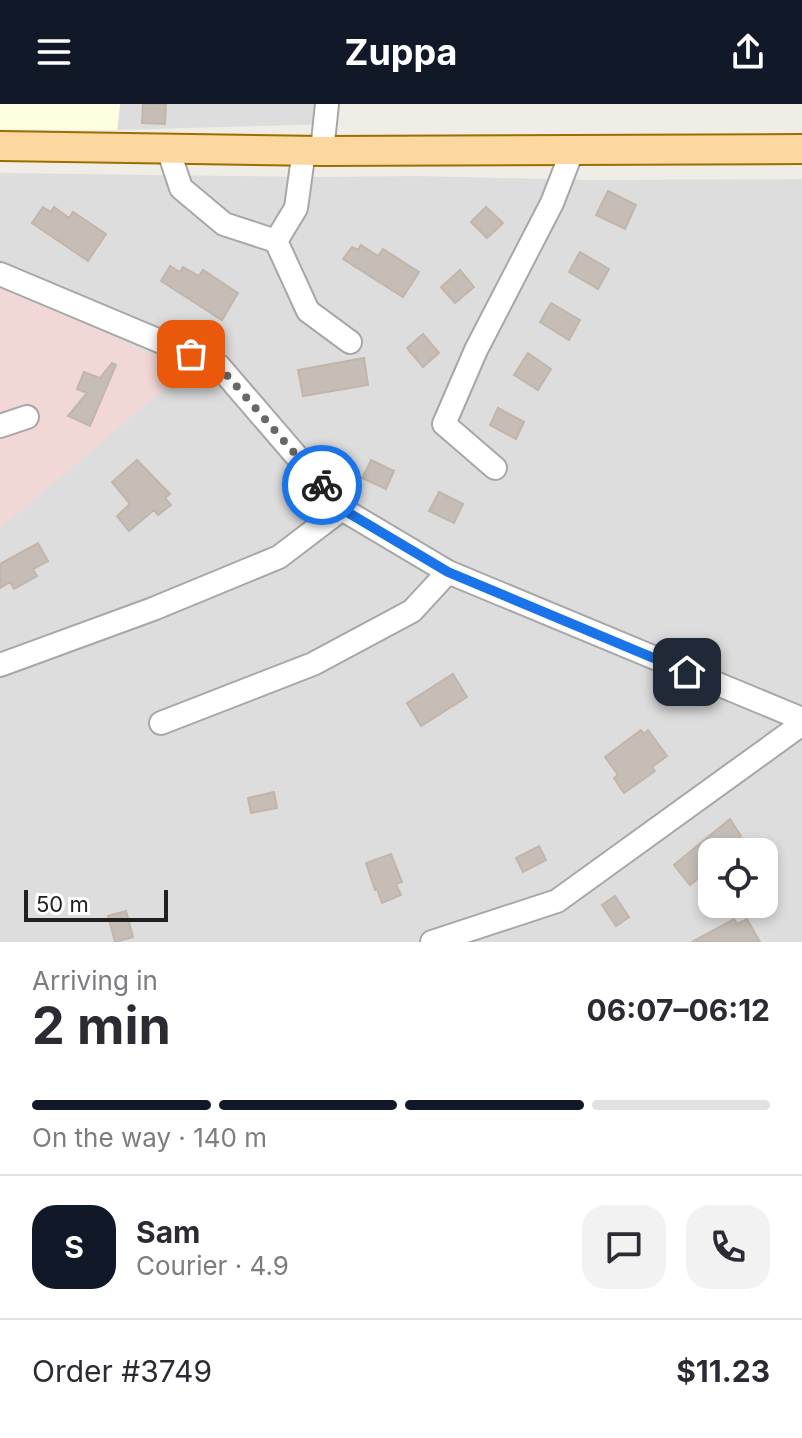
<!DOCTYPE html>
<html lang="en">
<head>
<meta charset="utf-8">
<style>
  :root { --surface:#fff; --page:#f2f2f3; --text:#2b2b33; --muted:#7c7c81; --line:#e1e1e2; --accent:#111827 }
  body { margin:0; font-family:Inter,sans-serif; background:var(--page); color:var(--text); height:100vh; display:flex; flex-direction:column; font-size:30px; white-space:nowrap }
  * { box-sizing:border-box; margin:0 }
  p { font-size:26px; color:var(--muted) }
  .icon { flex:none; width:44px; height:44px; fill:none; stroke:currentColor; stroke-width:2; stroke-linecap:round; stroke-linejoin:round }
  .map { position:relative; height:838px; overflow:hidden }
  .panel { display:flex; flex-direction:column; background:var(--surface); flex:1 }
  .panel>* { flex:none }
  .fabs { position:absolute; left:698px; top:734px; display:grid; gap:16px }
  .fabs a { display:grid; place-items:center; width:80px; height:80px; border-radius:16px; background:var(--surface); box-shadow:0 4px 12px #0003; font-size:40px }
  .scale { position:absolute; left:24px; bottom:20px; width:144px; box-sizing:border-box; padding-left:8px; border:4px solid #202020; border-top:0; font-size:22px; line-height:28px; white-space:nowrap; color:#202020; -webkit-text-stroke:6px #fff; paint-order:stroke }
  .pin { position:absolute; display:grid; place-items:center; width:68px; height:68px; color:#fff; margin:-34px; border-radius:16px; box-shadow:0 4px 12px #0006 }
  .courier { position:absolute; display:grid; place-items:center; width:80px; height:80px; margin:-40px; border:6px solid #1a73e8; border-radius:50%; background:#fff; color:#222; box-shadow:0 2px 10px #0007 }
  .summary em { font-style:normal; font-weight:700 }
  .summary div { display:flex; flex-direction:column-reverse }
  .summary { display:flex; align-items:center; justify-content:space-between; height:136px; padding:0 32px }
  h1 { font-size:52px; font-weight:700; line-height:60px }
  .bar { display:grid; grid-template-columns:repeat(4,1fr); gap:12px 8px; align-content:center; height:96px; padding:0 32px }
  .bar i { height:10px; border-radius:6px; background:var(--line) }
  .bar .active { background:var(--accent) }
  .bar p { grid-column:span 4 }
  .line { display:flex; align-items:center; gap:20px; padding:0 32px; border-top:2px solid var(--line) }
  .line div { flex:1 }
  .round { display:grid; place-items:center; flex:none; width:84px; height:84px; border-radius:24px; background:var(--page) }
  header { display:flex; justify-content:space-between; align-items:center; height:104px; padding:0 32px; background:var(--accent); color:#fff; font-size:36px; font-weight:700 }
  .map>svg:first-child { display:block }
</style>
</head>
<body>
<header><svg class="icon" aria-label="menu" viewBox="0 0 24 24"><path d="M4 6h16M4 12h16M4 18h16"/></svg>Zuppa<svg class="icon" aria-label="share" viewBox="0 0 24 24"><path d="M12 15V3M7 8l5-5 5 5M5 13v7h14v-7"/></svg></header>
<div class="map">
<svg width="802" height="838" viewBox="0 0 802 838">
  <rect width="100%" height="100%" fill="#f0ede6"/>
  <path fill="#dedddd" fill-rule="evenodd" d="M120 0H333L330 20 117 26Z
    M0 69 316 73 419 72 589 76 802 75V838H0ZM712 748H764V800H712Z"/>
  <path fill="#f1d8d6" d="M0 181 187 266 0 424Z"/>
  <path fill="#feffe1" d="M0 0H120L117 26 0 25Z"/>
  <path fill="#c5bdb6" stroke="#c2b5a9" stroke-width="2" d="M143 0H166L165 20 142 19Z
    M608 87 636 101 625 125 596 111Z
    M43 103 51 108 54 103 69 114 73 108 106 130 88 157 32 119Z
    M486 103 503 119 487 134 471 118Z
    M361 141 378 152 383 145 419 168 403 193 343 155 352 143 358 146Z
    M580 148 609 165 598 185 569 168Z
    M170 162 180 168 183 163 199 172 203 166 238 189 222 216 161 177Z
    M460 166 474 183 455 199 441 183Z
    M551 199 580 216 569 236 540 218Z
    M423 230 439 249 423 263 407 244Z
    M528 249 551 265 538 286 514 271Z
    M364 254 368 281 303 292 298 266Z
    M112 259 116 261 90 322 68 312 87 289 77 285 84 268 100 274Z
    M498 304 524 318 516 335 490 321Z
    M137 356 170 390 165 394 171 401 158 411 154 406 129 427 117 412 130 400 112 378Z
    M371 356 394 367 386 385 362 374Z
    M439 388 463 400 454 419 429 407Z
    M38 439 48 457 33 465 37 472 14 485 10 478 0 484V460Z
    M453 570 467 593 421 622 407 599Z
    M641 626 644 630 648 626 667 652 652 663 655 667 624 689 614 674 618 671 605 653Z
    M274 688 277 704 251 709 248 694Z
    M730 715 741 732 721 748H712V763L690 781 674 761Z
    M539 742 546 756 523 768 516 754Z
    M391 750 402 778 396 780 401 791 382 799 377 785 375 786 366 759Z
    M615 792 629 813 616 822 602 801Z
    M126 807 133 833 115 838 108 812Z
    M734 815 737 820 747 815 760 838H692Z"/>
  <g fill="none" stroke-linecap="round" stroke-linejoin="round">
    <g stroke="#a7a7a7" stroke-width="26">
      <path id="minor" d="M168 45 181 84 224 120 276 137 296 104 304 46
        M322 47 327 0
        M276 137 308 207 350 238
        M0 170 219 262 342 405 448 468 802 615
        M0 322 27 313
        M495 364 444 320 476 246 552 99 573 45
        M0 561 153 505 279 453 342 405
        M161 619 313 560 412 507 448 468
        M432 838 557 797 802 620"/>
    </g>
    <g stroke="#9b6e01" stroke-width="32">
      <path id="major" d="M0 42 322 47 802 45"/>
    </g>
    <use href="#minor" stroke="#fff" stroke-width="22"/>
    <use href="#major" stroke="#fcd7a0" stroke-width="28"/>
  </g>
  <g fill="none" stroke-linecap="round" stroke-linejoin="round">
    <path stroke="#696865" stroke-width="8" stroke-dasharray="0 14.4" d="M191 250 219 262 322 381"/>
    <path stroke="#1a73e8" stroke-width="10" d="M322 381 342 405 448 468 687 568"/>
  </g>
</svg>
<div class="fabs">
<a><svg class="icon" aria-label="locate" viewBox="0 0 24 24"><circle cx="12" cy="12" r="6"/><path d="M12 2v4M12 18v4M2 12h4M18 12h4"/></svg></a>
</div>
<div class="scale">50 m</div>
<div class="pin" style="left:191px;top:250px;background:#ea580c"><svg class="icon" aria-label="bag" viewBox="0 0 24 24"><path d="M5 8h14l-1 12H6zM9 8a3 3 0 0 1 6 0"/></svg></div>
<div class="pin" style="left:687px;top:568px;background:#1f2937"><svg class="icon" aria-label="home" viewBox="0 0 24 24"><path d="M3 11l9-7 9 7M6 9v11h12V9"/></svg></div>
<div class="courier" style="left:322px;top:381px"><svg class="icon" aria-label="bike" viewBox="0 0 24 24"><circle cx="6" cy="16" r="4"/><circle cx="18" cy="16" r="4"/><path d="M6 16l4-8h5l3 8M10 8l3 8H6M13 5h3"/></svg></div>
</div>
<section class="panel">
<div class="summary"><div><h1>2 min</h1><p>Arriving in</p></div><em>06:07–06:12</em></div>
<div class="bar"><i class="active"></i><i class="active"></i><i class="active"></i><i></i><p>On the way · 140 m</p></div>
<div class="line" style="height:144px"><b class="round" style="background:var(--accent);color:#fff">S</b><div><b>Sam</b><p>Courier · 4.9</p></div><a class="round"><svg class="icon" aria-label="chat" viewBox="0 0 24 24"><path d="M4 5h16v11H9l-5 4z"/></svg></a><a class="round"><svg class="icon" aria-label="phone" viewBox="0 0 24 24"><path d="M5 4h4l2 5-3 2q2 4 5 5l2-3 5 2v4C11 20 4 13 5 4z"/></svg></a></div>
<div class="line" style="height:104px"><div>Order #3749</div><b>$11.23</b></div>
</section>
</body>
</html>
